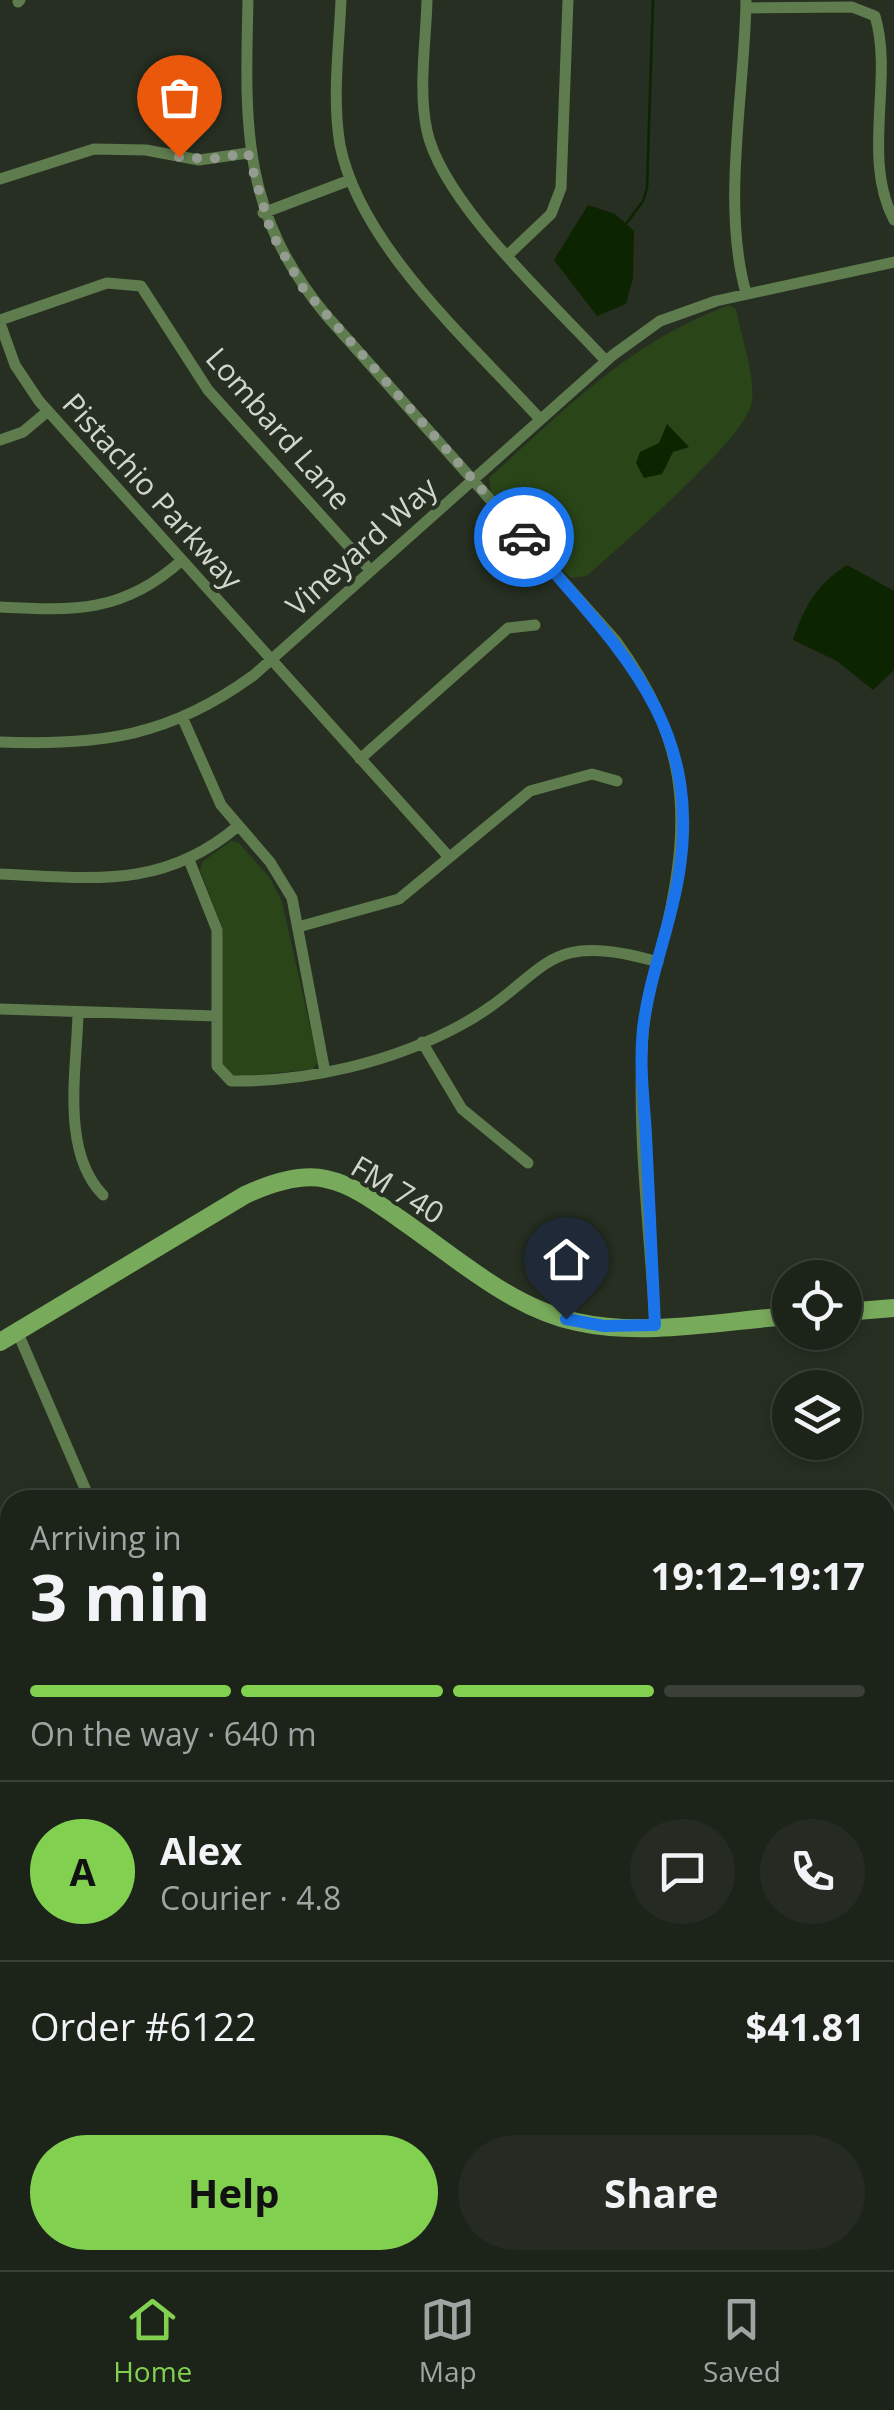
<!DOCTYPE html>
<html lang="en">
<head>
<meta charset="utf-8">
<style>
  :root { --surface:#1c2319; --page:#252b22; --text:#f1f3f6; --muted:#a0a4a2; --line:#3a4038; --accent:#82d050 }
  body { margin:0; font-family:"Open Sans",sans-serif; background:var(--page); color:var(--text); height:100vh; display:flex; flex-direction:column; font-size:38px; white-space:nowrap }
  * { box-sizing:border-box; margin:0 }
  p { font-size:32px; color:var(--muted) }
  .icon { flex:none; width:55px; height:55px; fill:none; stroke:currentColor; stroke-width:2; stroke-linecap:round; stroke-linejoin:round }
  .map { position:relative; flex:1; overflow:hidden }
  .drawer { position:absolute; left:0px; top:1490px; width:895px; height:780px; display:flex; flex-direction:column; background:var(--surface); border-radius:30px 30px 0 0; box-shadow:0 5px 15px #0003,0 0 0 2px var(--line) }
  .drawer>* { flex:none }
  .buttons { position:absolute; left:772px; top:1260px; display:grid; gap:20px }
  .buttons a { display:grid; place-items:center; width:90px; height:90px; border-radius:50%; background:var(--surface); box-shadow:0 5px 15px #0003,0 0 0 2px var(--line); font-size:50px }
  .pin { position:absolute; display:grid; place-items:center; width:85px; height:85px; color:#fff; margin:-102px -42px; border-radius:50% 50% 50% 0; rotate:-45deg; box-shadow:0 0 10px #0007 }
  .pin .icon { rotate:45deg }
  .courier { position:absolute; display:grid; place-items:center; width:100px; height:100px; margin:-50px; border:8px solid #1a73e8; border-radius:50%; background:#fff; color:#222; box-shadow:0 2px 12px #0007 }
  .overview em { font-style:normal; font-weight:700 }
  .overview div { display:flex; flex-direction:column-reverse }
  .overview { display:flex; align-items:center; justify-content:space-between; height:170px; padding:0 30px }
  h1 { font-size:65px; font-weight:700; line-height:75px }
  .bar { display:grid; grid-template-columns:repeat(4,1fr); gap:15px 10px; align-content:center; height:120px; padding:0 30px }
  .bar i { height:12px; border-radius:8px; background:var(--line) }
  .bar .current { background:var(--accent) }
  .bar p { grid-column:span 4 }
  .line { display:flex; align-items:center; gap:25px; padding:0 30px; border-top:2px solid var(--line) }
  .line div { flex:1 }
  .round { display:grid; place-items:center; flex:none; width:105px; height:105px; border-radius:52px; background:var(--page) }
  .cta { display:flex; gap:20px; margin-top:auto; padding:20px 30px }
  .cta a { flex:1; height:115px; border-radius:60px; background:var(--accent); color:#111; font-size:40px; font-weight:700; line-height:115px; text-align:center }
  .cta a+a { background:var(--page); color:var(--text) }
  .dock { display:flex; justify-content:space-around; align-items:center; height:140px; border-top:2px solid var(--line); background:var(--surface); font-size:28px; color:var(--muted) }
  .dock a { display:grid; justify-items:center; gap:5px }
  .dock .current { color:var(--accent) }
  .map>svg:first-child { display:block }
</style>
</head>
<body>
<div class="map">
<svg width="894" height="2270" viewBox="0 0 894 2270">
  <rect width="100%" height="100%" fill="#262f21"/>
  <path fill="#2a4618" d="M729 305 736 309C741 337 755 373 752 401 748 438 619 546 587 576L571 578 491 492 489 478C569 406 627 344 729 305Z
    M231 841 239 843 270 878 282 902 315 1049 317 1063 313 1069 240 1077 228 1074 221 1062 222 927 200 870 202 862Z"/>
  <path fill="#0d2400" d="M588 205 615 214 634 231 633 278 626 304 597 316 554 260Z
    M667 424 689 447 673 452 662 474 644 478 636 463 640 452 659 443Z
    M847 565 894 591V670L873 690 837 661 793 640C805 606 816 585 847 565Z"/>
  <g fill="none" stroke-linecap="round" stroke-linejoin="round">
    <path stroke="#0d2400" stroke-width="2.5" d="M626 224 643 201 647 188 653 0"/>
    <path stroke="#5e7c4d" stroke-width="11" d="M248 0C245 126 241 212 326 315L616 641C687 739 693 814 666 930 657 964 645 999 643 1035 636 1130 650 1230 655 1325
      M341 0C339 47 332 98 340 145 360 246 472 344 540 419
      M427 0C426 42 418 90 427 131 443 204 554 304 606 361
      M746 0C745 92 721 204 746 293
      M18 2 20 0
      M746 8 852 7 875 16C894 78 861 158 894 220
      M0 179 94 149 146 150 199 160 248 153
      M263 213 350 180
      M509 254 551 214 561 188 568 0
      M0 320 107 283 141 286 208 390 371 571
      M0 323 15 365 39 401 449 857
      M0 440 23 432 48 411
      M0 607C74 611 124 613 182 560
      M183 719 221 805 270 862 292 898 325 1072
      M0 742C101 746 171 736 254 675L613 355 660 321 716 301 894 262
      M360 759 508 628 535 625
      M189 860 217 930V1066L231 1081C308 1082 393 1062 461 1025 549 977 539 927 658 962
      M0 874C92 878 163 890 238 826
      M298 927 399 899 530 791 592 774 617 781
      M0 1009 216 1016
      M78 1013C77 1068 60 1151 103 1195
      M422 1042 462 1109 528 1163
      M17 1331 90 1500
      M0 1647 10 1634
      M0 1712 10 1728"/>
    <path stroke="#78aa5c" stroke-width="18" d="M845 1312 894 1308
      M0 1342 245 1195C269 1184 300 1173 326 1179 354 1185 377 1203 400 1219 454 1256 511 1308 577 1322 643 1337 722 1321 790 1316"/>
  </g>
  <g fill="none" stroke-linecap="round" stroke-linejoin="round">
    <path stroke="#949c91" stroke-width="10" stroke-dasharray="0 18" d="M179 157 210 159 248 153 271 232 303 288 524 537"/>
    <path stroke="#1a73e8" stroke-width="12" d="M524 537C613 644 704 719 679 873 671 926 649 976 643 1029 639 1064 644 1100 646 1135 649 1199 652 1262 655 1325L604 1326 566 1319"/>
  </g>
  <g text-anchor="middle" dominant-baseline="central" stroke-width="8" stroke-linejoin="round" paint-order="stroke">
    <g font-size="30" fill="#d0d6cd" stroke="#262f21">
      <text transform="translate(279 428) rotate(49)">Lombard Lane</text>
      <text transform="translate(153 491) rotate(48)">Pistachio Parkway</text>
      <text transform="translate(361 546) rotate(-42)">Vineyard Way</text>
      <text transform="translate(398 1189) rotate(31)">FM 740</text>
    </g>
  </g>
</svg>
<div class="buttons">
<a><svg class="icon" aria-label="locate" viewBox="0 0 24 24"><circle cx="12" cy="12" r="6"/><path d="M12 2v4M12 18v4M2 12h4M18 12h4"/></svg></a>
<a><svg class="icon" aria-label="layers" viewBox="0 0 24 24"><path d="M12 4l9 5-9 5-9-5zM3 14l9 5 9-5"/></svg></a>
</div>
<div class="pin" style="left:179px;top:157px;background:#ea580c"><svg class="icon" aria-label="bag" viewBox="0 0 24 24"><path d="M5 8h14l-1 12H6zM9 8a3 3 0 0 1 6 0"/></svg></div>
<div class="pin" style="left:566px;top:1319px;background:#1f2937"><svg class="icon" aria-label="home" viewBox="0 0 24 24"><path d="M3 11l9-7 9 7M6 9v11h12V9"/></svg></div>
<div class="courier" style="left:524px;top:537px"><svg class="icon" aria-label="car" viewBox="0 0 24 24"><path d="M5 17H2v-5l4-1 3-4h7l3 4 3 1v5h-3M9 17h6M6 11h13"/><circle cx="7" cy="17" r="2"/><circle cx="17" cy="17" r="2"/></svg></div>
<section class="drawer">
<div class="overview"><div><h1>3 min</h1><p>Arriving in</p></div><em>19:12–19:17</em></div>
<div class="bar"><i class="current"></i><i class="current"></i><i class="current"></i><i></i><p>On the way · 640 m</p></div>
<div class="line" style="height:180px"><b class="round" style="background:var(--accent);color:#111">A</b><div><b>Alex</b><p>Courier · 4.8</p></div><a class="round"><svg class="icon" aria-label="chat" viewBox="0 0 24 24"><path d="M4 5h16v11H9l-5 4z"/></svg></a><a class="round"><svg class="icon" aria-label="phone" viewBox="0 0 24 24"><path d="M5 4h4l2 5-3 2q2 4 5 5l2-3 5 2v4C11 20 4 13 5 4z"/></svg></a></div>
<div class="line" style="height:130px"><div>Order #6122</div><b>$41.81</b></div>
<div class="cta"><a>Help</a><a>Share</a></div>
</section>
</div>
<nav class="dock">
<a class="current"><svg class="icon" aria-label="home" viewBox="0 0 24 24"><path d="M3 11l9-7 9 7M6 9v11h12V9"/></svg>Home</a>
<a><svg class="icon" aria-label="map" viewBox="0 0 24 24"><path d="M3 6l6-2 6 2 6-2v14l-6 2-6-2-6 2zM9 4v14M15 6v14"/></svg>Map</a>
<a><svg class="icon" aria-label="saved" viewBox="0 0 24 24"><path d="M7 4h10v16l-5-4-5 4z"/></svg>Saved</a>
</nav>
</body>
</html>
